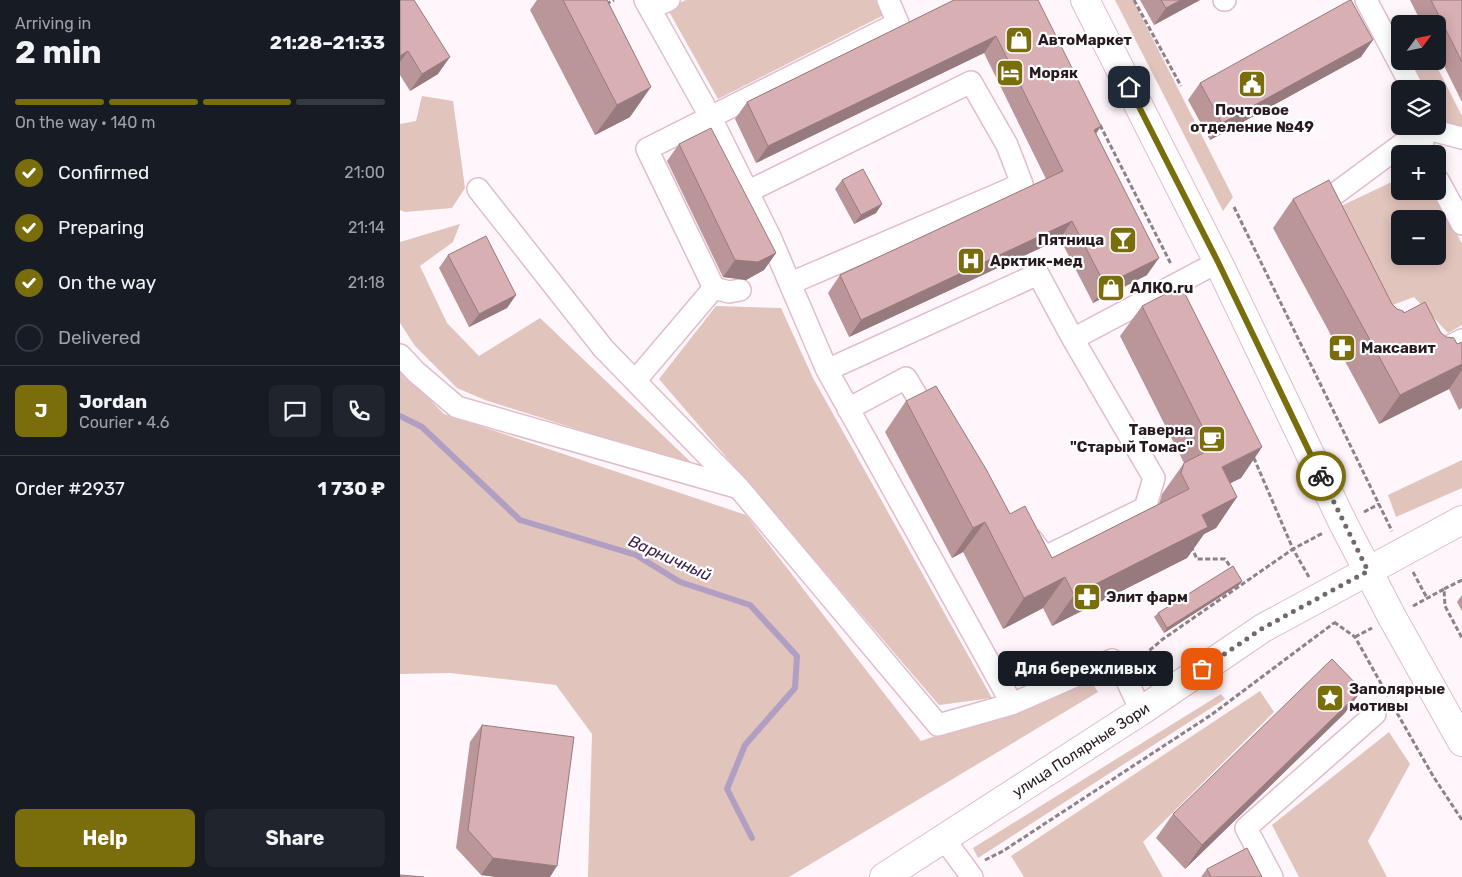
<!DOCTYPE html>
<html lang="en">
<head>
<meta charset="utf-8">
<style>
  :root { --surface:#171b24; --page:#20242c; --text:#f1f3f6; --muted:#9ea1a6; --line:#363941; --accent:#7a6e0c }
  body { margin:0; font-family:Rubik,sans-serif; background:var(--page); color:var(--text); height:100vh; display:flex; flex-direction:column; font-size:19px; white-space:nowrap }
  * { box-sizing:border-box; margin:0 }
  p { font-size:16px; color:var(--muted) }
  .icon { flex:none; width:28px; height:28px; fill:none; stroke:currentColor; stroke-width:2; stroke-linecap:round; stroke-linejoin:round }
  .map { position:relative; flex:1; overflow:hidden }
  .drawer { display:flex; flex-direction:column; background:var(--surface); width:400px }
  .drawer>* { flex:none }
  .needle { width:32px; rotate:57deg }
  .buttons { position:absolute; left:991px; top:15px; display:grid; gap:10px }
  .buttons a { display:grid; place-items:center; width:55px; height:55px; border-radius:8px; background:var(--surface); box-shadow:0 2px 12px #0003; font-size:25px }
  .pin { position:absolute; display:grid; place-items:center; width:42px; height:42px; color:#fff; margin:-21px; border-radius:10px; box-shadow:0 2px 8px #0006 }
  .courier { position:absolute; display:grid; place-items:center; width:50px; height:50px; margin:-25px; border:4px solid #7a6e0c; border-radius:50%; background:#fff; color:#222; box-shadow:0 1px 6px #0007 }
  .bubble { position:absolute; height:35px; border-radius:8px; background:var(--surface); box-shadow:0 2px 12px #0003; font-size:16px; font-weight:700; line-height:35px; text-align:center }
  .summary em { font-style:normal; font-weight:700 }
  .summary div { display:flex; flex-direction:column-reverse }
  .summary { display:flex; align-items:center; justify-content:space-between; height:85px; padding:0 15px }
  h1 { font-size:32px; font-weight:700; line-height:38px }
  .bar { display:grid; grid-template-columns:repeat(4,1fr); gap:8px 5px; align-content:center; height:60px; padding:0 15px }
  .bar i { height:6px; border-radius:4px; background:var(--line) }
  .bar .on { background:var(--accent) }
  .bar p { grid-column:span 4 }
  .line { display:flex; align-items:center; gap:12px; padding:0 15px; border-top:1px solid var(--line) }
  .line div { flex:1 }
  .round { display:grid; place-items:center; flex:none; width:52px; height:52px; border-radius:8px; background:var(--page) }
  ol { padding:0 15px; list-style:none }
  li { display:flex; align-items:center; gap:15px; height:55px }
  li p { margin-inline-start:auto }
  li .icon { padding:5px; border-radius:50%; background:var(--accent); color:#fff; stroke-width:4 }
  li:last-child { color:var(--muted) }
  li i { width:28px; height:28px; border:2px solid var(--line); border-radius:50% }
  .primary-button { display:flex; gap:10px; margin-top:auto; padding:10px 15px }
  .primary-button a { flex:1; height:58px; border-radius:8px; background:var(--accent); color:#fff; font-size:20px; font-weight:700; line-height:58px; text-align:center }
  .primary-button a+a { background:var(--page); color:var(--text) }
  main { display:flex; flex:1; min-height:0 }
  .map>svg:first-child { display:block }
</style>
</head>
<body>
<main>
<section class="drawer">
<div class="summary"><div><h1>2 min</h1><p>Arriving in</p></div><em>21:28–21:33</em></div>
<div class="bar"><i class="on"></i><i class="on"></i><i class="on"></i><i></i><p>On the way · 140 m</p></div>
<ol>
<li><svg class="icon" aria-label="check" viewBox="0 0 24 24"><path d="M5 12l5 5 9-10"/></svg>Confirmed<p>21:00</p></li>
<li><svg class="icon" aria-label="check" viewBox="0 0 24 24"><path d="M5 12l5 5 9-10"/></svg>Preparing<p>21:14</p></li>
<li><svg class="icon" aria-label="check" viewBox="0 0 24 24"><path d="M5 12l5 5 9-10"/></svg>On the way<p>21:18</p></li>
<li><i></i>Delivered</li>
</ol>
<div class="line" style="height:90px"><b class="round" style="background:var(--accent);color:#fff">J</b><div><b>Jordan</b><p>Courier · 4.6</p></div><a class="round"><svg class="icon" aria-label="chat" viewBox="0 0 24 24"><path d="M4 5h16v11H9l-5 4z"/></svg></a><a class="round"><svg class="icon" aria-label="phone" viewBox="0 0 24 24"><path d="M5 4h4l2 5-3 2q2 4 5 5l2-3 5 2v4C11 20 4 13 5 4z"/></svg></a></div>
<div class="line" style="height:65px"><div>Order #2937</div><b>1 730 ₽</b></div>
<div class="primary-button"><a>Help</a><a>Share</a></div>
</section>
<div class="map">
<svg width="1062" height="877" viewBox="0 0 1062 877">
  <rect width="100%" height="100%" fill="#fef6fa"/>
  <path fill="#e1c4bc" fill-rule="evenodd" d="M286 0H479L486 14 318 99 267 8Z
    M715 0H733L833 197 823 211Z
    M1008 61H1034L1062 116V127H1043L1038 117V89H1023Z
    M22 96 53 101 65 188 52 208 5 212 0 210V124L16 121Z
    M1000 178V191H1036L1062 244V325L1048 333 1014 297 990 306 937 208ZM1000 219H1038V256H1000Z
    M60 224 53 242 20 266 47 323 79 356 140 318 296 467 85 400 57 388 15 346 0 323V242Z
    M316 306 381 308 413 378 592 698 539 705 259 379Z
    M0 369 44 414 346 515 521 741 691 681 698 692 389 877H188L192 734 156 685 50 673 0 674Z
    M1062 460V488L996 517 988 495Z
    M860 691 874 712 743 842 763 877H624L611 856Z
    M821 694 825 699 578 858 573 848Z
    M989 732 1010 764 968 841 987 877H899L872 825Z"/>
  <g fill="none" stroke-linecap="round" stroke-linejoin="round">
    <path stroke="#b09fc3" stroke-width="6" d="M0 416 22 427 120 520 236 555 280 582 350 605 397 656 395 688 345 745 327 789 352 838"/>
    <g stroke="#e1bccc" stroke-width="24">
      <path id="minor" d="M245 0 310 116 370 237 427 370 612 704 712 660 723 672 741 711
        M824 0H825
        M966 0 1013 89
        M250 8 269 0
        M1022 154 1024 126
        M1038 180 1062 224
        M78 189 203 348 339 488
        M347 192 571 82 607 145 622 184 391 283
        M924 212 920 205 1024 128 1062 138
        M314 288 329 292 340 290
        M673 339 818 262
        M1031 353 1032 355 1062 340
        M0 355 16 372 57 407 339 488 538 725 612 704
        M427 370 638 274 673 339 754 478 745 508 645 557 632 540
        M235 381 314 288 247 149 498 23 488 0
        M448 409 506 378 531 420
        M544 839 572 877
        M872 877 846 828 975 714"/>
    </g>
    <g stroke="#e1bccc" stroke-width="30">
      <path id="major" d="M685 0 818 262 943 523 992 617 1062 742
        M484 877 741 711 863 628 1062 520"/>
    </g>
    <path stroke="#8c8287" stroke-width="3" stroke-dasharray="5 2.5" stroke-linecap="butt" d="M734 0 781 86
      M206 4 214 0
      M700 125 771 264
      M834 207 992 531
      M964 512 979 504
      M791 546 797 559H825L832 569
      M1013 572 1027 598
      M909 577 893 549 923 533
      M1062 580 1044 589 1045 606 1062 638
      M1013 606 1044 589
      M934 622 955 637 988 696
      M955 637 972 628
      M738 660 763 639 893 549 853 456
      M997 713 1033 776 1062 820
      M585 860 603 851 811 715 934 623"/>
    <use href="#minor" stroke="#fff" stroke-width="21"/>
    <use href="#major" stroke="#fff" stroke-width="28"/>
  </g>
  <path fill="#ba9699" d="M0 0 38 74 10 91 0 75Z
    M137 0H207L230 117 195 135 130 10Z
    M554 0 701 126 696 134 747 275 693 303 660 239 449 337 428 293 440 275 646 179 584 53 356 163 335 119 347 102Z
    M740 0H800L754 25Z
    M1010 0H1062V102L1038 54V24H1022Z
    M961 57 810 140 788 100 800 83Z
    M279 144 376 253 364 270 346 280 323 277 267 161Z
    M442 180 482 204 476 213 454 224 435 189Z
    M893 199 997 309 1041 333 1046 337 1057 344 1062 342V408L1059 410 1049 389 979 424 873 228Z
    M48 255 116 295 107 308 69 327 39 268Z
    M742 306 862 447 841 478 830 483 837 497 816 528 804 534 787 558 652 626 643 608 603 629 563 552 552 558 485 432 506 401 610 514 652 558 759 504 762 494 784 463 720 336Z
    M842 581 839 585 764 633 754 617 758 613Z
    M1062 595V611L1057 602Z
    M945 713 785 869 756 838 773 814Z
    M82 725 150 877H97L81 875 56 848 70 742Z
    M807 869 862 877H801Z"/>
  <path fill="#977a7d" d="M781 0H800L754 25 766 8Z
    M596 36 584 53 356 163 368 146Z
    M973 40 961 57 810 140 822 123Z
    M8 51 0 62V56Z
    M50 57 38 74 10 91 22 74Z
    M251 87 230 117 195 135 217 105Z
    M701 126 689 143 694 130Z
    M482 204 476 213 454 224 461 215Z
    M672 221 660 239 449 337 461 320Z
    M376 253 364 270 346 280 323 277 335 260Z
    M759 258 747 275 693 303 705 285Z
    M116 295 107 308 69 327 79 314Z
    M1062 364V370L1049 389 979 424 1000 395Z
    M862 447 841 478 801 498 822 467Z
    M837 497 816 528 804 534 787 558 652 626 674 595 802 515Z
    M585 522 563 552 552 558 573 528Z
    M665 577 643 608 603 629 624 598Z
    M842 581 839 585 764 633 767 628Z
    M962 690 945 713 785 869 802 845Z
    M93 858 157 866 150 877H97L81 875Z"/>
  <path fill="#d8afb2" stroke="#977a7d" d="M0 0H14L50 57 22 74 8 51 0 56Z
    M163 0H207L251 87 217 105Z
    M554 0H638L701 126 694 130 759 258 705 285 672 221 461 320 440 275 663 171 596 36 368 146 347 102Z
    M761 0H781L766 8Z
    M950 0H951L973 40 822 123 800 83Z
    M1031 0H1062V62Z
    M311 128 376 253 358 262 335 260 279 144Z
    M463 169 482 204 461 215 442 180Z
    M929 180 992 304 997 309 1003 311 1004 313 1025 302 1041 333 1046 337 1054 338 1057 344 1062 342V364L1000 395 893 199Z
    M86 236 116 295 79 314 48 255Z
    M781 286 862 447 822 467 837 497 802 515 808 527 674 595 665 577 624 598 585 522 573 528 506 401 536 386 586 469 610 514 625 506 652 558 789 489 781 473 784 463 813 448 742 306Z
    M833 566 842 581 767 628 758 613Z
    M932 659 962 690 802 845 773 814Z
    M82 725 174 737 157 866 93 858 68 830Z
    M847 848 862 877H811L807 869Z
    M0 875 24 877H0Z"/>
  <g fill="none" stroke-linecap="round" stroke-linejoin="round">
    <path stroke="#72676c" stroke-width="5" stroke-dasharray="0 9" d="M802 669 863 628 968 571 921 476"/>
    <path stroke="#7a6e0c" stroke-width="6" d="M729 87 818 262 921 476"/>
  </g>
  <defs>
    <g id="shop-square" transform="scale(1.4375)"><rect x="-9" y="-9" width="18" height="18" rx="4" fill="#7a6e0c" stroke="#fff"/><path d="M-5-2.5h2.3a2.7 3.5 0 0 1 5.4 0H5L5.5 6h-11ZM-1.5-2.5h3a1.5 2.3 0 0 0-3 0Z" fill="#fff"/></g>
    <g id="hotel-square" transform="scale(1.4375)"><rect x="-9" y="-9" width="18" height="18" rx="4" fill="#7a6e0c" stroke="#fff"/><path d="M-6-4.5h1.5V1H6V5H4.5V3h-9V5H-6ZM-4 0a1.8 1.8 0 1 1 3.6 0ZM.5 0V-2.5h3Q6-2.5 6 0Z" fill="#fff"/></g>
    <g id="civic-square" transform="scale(1.4375)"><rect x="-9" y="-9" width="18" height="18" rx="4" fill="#7a6e0c" stroke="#fff"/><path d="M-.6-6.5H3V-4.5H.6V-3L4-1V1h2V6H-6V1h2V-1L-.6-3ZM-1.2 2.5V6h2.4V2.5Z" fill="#fff"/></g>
    <g id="bar-square" transform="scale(1.4375)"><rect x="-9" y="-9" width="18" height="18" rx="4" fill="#7a6e0c" stroke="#fff"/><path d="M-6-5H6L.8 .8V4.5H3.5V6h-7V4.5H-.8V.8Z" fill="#fff"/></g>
    <g id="hospital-square" transform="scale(1.4375)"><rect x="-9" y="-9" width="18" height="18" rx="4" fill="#7a6e0c" stroke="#fff"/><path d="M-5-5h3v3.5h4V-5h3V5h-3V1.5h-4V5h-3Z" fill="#fff"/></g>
    <g id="pharmacy-square" transform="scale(1.4375)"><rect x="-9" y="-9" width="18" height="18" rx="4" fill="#7a6e0c" stroke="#fff"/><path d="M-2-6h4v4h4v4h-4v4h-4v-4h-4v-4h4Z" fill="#fff"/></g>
    <g id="cafe-square" transform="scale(1.4375)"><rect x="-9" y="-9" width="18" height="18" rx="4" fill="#7a6e0c" stroke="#fff"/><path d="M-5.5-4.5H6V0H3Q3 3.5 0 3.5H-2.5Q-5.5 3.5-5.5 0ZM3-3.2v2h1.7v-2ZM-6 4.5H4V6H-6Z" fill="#fff"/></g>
    <g id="sight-square" transform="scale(1.4375)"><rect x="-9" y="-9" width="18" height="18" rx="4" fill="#7a6e0c" stroke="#fff"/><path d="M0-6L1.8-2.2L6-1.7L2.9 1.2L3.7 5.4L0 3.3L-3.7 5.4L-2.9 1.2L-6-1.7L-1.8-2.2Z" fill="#fff"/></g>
  </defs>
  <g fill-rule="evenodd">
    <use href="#shop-square" x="619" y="40"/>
    <use href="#hotel-square" x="610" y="73"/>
    <use href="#civic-square" x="852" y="84"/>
    <use href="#bar-square" x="723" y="240"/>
    <use href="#hospital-square" x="571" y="261"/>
    <use href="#shop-square" x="711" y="288"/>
    <use href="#pharmacy-square" x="942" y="348"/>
    <use href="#cafe-square" x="812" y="439"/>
    <use href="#pharmacy-square" x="687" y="597"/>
    <use href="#sight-square" x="930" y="698"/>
  </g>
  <g text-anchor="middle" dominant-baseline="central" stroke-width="4.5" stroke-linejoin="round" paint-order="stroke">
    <g font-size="15" font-weight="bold" fill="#271a20" stroke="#fff" text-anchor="start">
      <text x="638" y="40">АвтоМаркет</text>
      <text x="629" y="73">Моряк</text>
      <text x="852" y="110" text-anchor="middle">Почтовое<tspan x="852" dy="17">отделение №49</tspan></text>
      <text x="704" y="240" text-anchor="end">Пятница</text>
      <text x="590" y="261">Арктик-мед</text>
      <text x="730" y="288">АЛКО.ru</text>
      <text x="961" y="348">Максавит</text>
      <text x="793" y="430" text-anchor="end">Таверна<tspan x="793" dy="17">"Старый Томас"</tspan></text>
      <text x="706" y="597">Элит фарм</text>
      <text x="949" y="689">Заполярные<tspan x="949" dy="17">мотивы</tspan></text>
    </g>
    <g font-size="15" fill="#271a20" stroke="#fff">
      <text transform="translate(681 750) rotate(-33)">улица Полярные Зори</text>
    </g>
    <g font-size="16" font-style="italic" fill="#39214f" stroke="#fff">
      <text transform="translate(270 558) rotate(24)">Варничный</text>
    </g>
  </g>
</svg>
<div class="buttons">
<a><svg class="needle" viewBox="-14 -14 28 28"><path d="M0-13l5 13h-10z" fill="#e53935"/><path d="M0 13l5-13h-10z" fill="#9ea1a6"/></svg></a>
<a><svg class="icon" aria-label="layers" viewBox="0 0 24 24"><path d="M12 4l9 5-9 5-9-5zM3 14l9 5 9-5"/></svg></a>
<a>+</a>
<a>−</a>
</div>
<div class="pin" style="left:802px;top:669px;background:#ea580c"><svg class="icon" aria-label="bag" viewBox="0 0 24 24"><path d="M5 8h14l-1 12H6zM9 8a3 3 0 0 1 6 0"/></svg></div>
<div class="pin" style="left:729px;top:87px;background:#1f2937"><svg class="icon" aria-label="home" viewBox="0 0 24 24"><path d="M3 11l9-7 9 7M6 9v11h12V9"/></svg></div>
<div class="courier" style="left:921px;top:476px"><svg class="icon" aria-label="bike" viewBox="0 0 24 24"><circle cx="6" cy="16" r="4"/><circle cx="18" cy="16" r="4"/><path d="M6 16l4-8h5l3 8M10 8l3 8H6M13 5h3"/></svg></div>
<div class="bubble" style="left:598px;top:651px;width:175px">Для бережливых</div>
</div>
</main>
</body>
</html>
